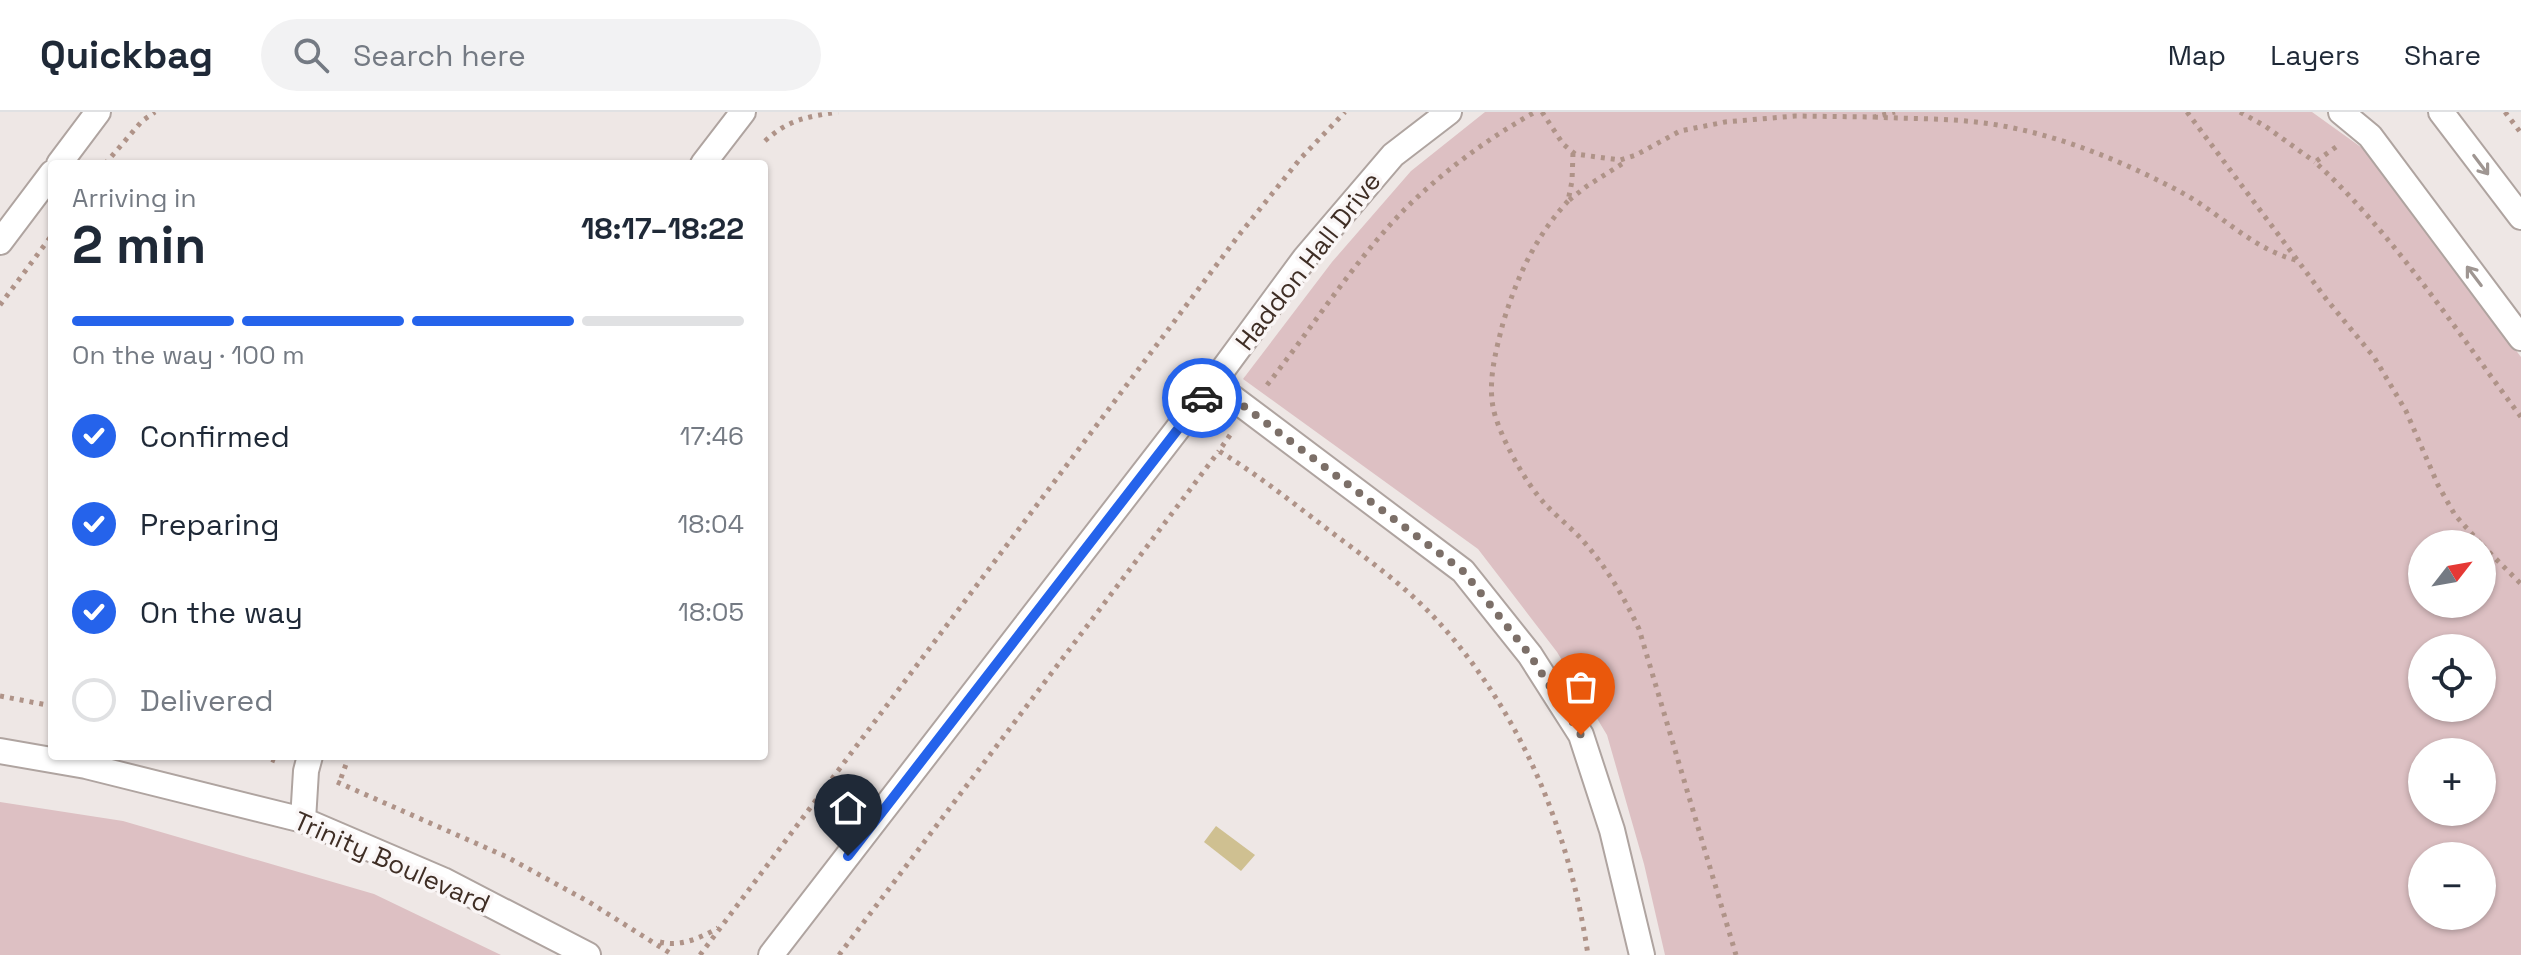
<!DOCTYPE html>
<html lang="en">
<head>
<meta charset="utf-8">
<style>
  :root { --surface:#fff; --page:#f2f2f3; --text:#1f2937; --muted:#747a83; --line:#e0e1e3; --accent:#2563eb }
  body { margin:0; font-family:"Space Grotesk",sans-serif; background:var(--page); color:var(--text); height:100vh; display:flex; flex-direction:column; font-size:30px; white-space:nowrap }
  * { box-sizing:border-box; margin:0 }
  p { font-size:26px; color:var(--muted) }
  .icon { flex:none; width:44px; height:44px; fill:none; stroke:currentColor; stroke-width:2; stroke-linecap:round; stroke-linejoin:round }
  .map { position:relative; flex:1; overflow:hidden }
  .drawer { position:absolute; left:48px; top:48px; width:720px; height:600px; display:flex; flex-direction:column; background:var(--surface); border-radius:8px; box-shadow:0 2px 6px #0004 }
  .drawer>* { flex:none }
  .needle { width:52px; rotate:59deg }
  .controls { position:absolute; left:2408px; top:418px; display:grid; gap:16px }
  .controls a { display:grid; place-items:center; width:88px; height:88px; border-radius:50%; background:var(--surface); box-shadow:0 2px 6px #0004; font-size:40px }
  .pin { position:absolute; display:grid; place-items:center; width:68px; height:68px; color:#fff; margin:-82px -34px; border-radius:50% 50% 50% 0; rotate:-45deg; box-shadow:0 0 8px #0007 }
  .pin .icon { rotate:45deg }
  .courier { position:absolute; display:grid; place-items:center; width:80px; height:80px; margin:-40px; border:6px solid #2563eb; border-radius:50%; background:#fff; color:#222; box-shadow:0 2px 10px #0007 }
  .headline em { font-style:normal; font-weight:600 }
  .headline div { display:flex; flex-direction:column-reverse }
  .headline { display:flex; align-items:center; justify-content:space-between; height:136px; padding:0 24px }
  h1 { font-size:52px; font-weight:600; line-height:60px }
  .bar { display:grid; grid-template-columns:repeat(4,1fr); gap:12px 8px; align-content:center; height:96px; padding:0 24px }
  .bar i { height:10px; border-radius:6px; background:var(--line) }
  .bar .active { background:var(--accent) }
  .bar p { grid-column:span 4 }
  ol { padding:0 24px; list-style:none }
  li { display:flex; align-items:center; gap:24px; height:88px }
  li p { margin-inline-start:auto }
  li .icon { padding:8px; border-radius:50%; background:var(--accent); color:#fff; stroke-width:4 }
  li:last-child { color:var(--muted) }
  li i { width:44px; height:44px; border:4px solid var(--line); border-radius:50% }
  header { display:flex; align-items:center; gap:48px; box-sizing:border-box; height:112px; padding:0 40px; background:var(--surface); border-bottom:2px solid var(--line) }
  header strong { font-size:38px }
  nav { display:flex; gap:44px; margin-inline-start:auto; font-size:28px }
  .search { width:560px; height:72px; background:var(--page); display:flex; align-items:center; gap:20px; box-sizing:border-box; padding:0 28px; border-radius:44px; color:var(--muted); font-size:30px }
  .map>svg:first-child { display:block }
</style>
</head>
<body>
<header>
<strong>Quickbag</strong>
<div class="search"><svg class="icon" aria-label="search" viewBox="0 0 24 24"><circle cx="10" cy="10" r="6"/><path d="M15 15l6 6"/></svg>Search here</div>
<nav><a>Map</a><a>Layers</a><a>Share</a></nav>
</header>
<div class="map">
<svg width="2521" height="843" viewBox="0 0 2521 843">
  <rect width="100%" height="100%" fill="#eee7e5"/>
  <path fill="#ddc0c3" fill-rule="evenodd" d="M1485 0H2312L2365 38 2521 245V843H1665L1644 752 1607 623 1557 540 1478 437 1243 267 1332 150 1411 59ZM2422 432H2482V492H2422ZM2422 536H2482V596H2422ZM2422 640H2482V700H2422ZM2422 744H2482V804H2422Z
    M0 690 123 709 374 782 501 843H0Z"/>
  <path fill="#cfc091" d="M1216 714 1255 743 1241 759 1204 730Z"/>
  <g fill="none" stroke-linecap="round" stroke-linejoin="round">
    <g stroke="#afa4a0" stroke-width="28">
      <path id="minor" d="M2341 0 2370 24 2521 226
        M2441 0 2521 105
        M59 52 98 0
        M703 52 743 0
        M0 130 52 61
        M1213 271 1463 459 1530 543 1581 623 1612 718 1642 843
        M0 639 86 654 303 708 443 768 588 843
        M303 708 306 659 310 644
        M771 843 1213 271 1305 146 1393 43 1449 0"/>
    </g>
    <path stroke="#af9388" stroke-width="5" stroke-dasharray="4 6" stroke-linecap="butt" d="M1542 0 1563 32 1575 42 1620 48 1636 43 1680 19 1725 10 1795 4 1874 5 1895 0
      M2187 0 2327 188 2374 245 2406 299 2438 373 2455 403 2481 432
      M2240 0 2265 14 2315 50
      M2505 0 2521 21
      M1874 5C1910 7 1948 6 1984 11 2052 20 2118 47 2179 79 2222 102 2251 137 2299 149
      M765 29C789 7 807 5 838 0
      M2336 35 2315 50C2392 120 2458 221 2521 305
      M1573 41 1572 69 1568 89 1587 74 1625 50
      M105 52 142 9 155 0
      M1568 89C1535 125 1517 165 1503 211 1496 238 1488 268 1493 295 1498 322 1526 372 1545 392 1557 405 1572 416 1584 430 1607 456 1624 485 1639 517L1736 843
      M0 193 52 123
      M1267 273C1312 216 1352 152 1403 99 1442 60 1487 27 1535 0
      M1230 323 1219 339C1255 361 1288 387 1322 413 1364 445 1408 475 1443 515 1524 607 1570 722 1588 843
      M2482 433 2521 472
      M0 584 52 594
      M262 644 278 650
      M341 666 349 644
      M337 670 507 745 589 790 673 843
      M660 830C681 835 700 826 718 816
      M700 843 1239 123 1300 47 1345 0
      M839 843 1219 339"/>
    <use href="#minor" stroke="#fff" stroke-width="24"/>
  </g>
  <defs><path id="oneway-shaft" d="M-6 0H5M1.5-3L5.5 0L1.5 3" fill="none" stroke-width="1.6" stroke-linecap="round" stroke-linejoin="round" transform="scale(2)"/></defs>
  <g stroke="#9f9692">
    <use href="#oneway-shaft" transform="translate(2481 53) rotate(53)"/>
    <use href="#oneway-shaft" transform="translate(2474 164) rotate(-127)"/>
  </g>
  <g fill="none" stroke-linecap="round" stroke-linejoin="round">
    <path stroke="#7c6f68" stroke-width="8" stroke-dasharray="0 14.4" d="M1202 286 1213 271 1463 459 1530 543 1581 623"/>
    <path stroke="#2563eb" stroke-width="10" d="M848 744 1202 286"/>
  </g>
  <g text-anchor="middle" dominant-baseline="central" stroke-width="7" stroke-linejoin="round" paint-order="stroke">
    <g font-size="26" fill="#3f2e25" stroke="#faf6f6">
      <text transform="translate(1308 149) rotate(-52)">Haddon Hall Drive</text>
      <text transform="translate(392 750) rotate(24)">Trinity Boulevard</text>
    </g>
  </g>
</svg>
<div class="controls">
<a><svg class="needle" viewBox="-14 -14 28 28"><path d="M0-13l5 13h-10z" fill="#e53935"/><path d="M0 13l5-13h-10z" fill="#747a83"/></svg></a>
<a><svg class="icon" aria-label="locate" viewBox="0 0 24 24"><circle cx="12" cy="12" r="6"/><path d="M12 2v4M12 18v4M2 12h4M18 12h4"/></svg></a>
<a>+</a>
<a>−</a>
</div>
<div class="pin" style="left:1581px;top:623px;background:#ea580c"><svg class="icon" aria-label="bag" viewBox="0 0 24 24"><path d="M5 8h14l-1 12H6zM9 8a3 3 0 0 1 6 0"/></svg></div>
<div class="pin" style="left:848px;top:744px;background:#1f2937"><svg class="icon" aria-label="home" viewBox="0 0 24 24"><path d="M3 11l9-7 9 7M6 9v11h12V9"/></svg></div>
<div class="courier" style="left:1202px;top:286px"><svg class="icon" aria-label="car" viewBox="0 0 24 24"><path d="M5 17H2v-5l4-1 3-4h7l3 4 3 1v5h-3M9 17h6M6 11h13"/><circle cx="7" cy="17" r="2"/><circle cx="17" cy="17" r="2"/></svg></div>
<section class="drawer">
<div class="headline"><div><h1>2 min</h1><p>Arriving in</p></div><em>18:17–18:22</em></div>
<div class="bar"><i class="active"></i><i class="active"></i><i class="active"></i><i></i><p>On the way · 100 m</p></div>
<ol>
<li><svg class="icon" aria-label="check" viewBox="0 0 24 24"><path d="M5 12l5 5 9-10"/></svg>Confirmed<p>17:46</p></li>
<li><svg class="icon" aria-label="check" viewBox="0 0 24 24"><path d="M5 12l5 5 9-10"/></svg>Preparing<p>18:04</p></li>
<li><svg class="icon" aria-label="check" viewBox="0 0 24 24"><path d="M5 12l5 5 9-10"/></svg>On the way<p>18:05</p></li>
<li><i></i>Delivered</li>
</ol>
</section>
</div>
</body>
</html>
